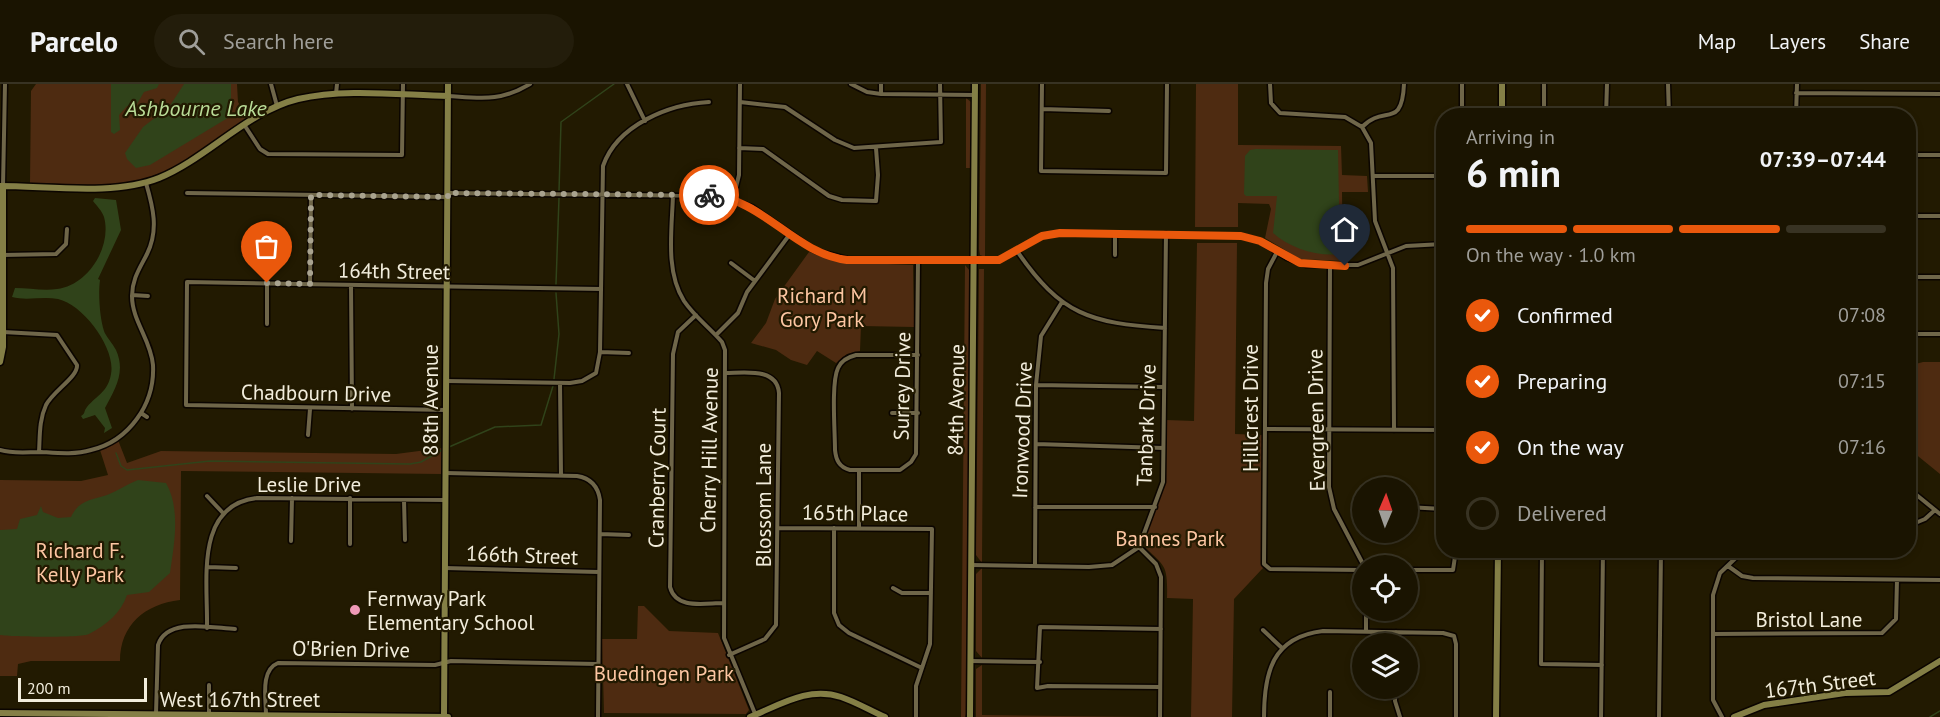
<!DOCTYPE html>
<html lang="en">
<head>
<meta charset="utf-8">
<style>
  :root { --surface:#1a1401; --page:#231d0b; --text:#f1f3f6; --muted:#9f9e99; --line:#383323; --accent:#ea580c }
  body { margin:0; font-family:"PT Sans",sans-serif; background:var(--page); color:var(--text); height:100vh; display:flex; flex-direction:column; font-size:22px; white-space:nowrap }
  * { box-sizing:border-box; margin:0 }
  p { font-size:20px; color:var(--muted) }
  .icon { flex:none; width:33px; height:33px; fill:none; stroke:currentColor; stroke-width:2; stroke-linecap:round; stroke-linejoin:round }
  .map { position:relative; flex:1; overflow:hidden }
  .sheet { position:absolute; left:1436px; top:24px; width:480px; height:450px; display:flex; flex-direction:column; background:var(--surface); border-radius:24px; box-shadow:0 3px 9px #0003,0 0 0 2px var(--line) }
  .sheet>* { flex:none }
  .needle { width:39px; rotate:2deg }
  .fabs { position:absolute; left:1352px; top:393px; display:grid; gap:12px }
  .fabs a { display:grid; place-items:center; width:66px; height:66px; border-radius:50%; background:var(--surface); box-shadow:0 3px 9px #0003,0 0 0 2px var(--line); font-size:30px }
  .scale { position:absolute; left:18px; bottom:15px; width:129px; box-sizing:border-box; padding-left:6px; border:3px solid #f2eddc; border-top:0; font-size:16px; line-height:21px; white-space:nowrap; color:#f2eddc; -webkit-text-stroke:4px #221a01; paint-order:stroke }
  .pin { position:absolute; display:grid; place-items:center; width:51px; height:51px; color:#fff; margin:-62px -26px; border-radius:50% 50% 50% 0; rotate:-45deg; box-shadow:0 0 6px #0007 }
  .pin .icon { rotate:45deg }
  .courier { position:absolute; display:grid; place-items:center; width:60px; height:60px; margin:-30px; border:4px solid #ea580c; border-radius:50%; background:#fff; color:#222; box-shadow:0 2px 8px #0007 }
  .head em { font-style:normal; font-weight:700 }
  .head div { display:flex; flex-direction:column-reverse }
  .head { display:flex; align-items:center; justify-content:space-between; height:102px; padding:0 30px }
  h1 { font-size:39px; font-weight:700; line-height:45px }
  .bar { display:grid; grid-template-columns:repeat(4,1fr); gap:9px 6px; align-content:center; height:72px; padding:0 30px }
  .bar i { height:8px; border-radius:4px; background:var(--line) }
  .bar .on { background:var(--accent) }
  .bar p { grid-column:span 4 }
  ol { padding:0 30px; list-style:none }
  li { display:flex; align-items:center; gap:18px; height:66px }
  li p { margin-inline-start:auto }
  li .icon { padding:6px; border-radius:50%; background:var(--accent); color:#fff; stroke-width:4 }
  li:last-child { color:var(--muted) }
  li i { width:33px; height:33px; border:3px solid var(--line); border-radius:50% }
  header { display:flex; align-items:center; gap:36px; box-sizing:border-box; height:84px; padding:0 30px; background:var(--surface); border-bottom:2px solid var(--line) }
  header strong { font-size:28px }
  nav { display:flex; gap:33px; margin-inline-start:auto; font-size:21px }
  .search { width:420px; height:54px; background:var(--page); display:flex; align-items:center; gap:15px; box-sizing:border-box; padding:0 21px; border-radius:33px; color:var(--muted); font-size:22px }
  .map>svg:first-child { display:block }
</style>
</head>
<body>
<header>
<strong>Parcelo</strong>
<div class="search"><svg class="icon" aria-label="search" viewBox="0 0 24 24"><circle cx="10" cy="10" r="6"/><path d="M15 15l6 6"/></svg>Search here</div>
<nav><a>Map</a><a>Layers</a><a>Share</a></nav>
</header>
<div class="map">
<svg width="1940" height="633" viewBox="0 0 1940 633">
  <rect width="100%" height="100%" fill="#221a01"/>
  <path fill="#4e2b11" d="M36 0H237L238 18 248 35C215 56 179 86 141 96 106 105 66 99 30 99L31 7Z
    M981 0H986L985 173 980 171 979 165Z
    M1196 0H1238V61L1341 62 1342 91 1367 92 1368 108H1342L1343 177 1300 175 1265 154 1271 125 1269 120 1238 119V143H1195Z
    M966 14 971 18 970 84H966Z
    M1197 159H1237L1235 350 1262 351 1261 477 1263 484 1234 515 1232 633H1191L1193 515 1167 514C1168 478 1164 483 1143 461L1163 402 1166 336 1194 337Z
    M809 168 839 178 913 181 914 243 861 242 860 267 847 270 836 279 817 267 807 281 791 276 776 266 751 259 766 239 775 215Z
    M965 181 970 187 966 630 965 633H961Z
    M979 185H984L982 479 976 471Z
    M1923 278H1940V390L1908 364V282Z
    M118 356 127 379 161 367 396 370 442 364 441 390 181 387 180 516C145 520 120 541 120 577H31L18 580 17 592H0V396L81 397 108 391 100 366Z
    M982 484V574L976 567V490Z
    M638 522H644L669 547 718 549 749 626 746 630 604 629 602 555H637Z
    M982 581V631L1149 633H976V585Z"/>
  <path fill="#30431a" d="M111 0H159L157 4 144 8 137 20 127 22 119 31 120 46 114 50 111 48Z
    M184 0H231V32L150 81 136 84 127 75 125 69 143 43 169 23Z
    M1256 65 1338 66 1340 170C1317 173 1290 164 1273 149L1277 112H1246L1244 110 1245 72 1250 66Z
    M95 114 116 116 121 146 98 195 100 196C98 211 100 235 104 247 105 251 113 260 116 266 126 288 115 305 105 324L112 344 104 349 105 344 95 331 83 335 81 332C86 329 83 328 87 323 97 311 108 308 111 290 116 265 84 221 58 215 43 212 27 217 12 213L15 204C28 204 44 207 57 205 89 201 112 162 104 133 102 127 97 122 93 117Z
    M138 396 166 399C181 425 174 461 170 489L149 508 127 511C121 529 106 541 89 550 82 554 11 553 0 551V446L17 445 20 435 37 431 41 422 43 428 58 434 71 433C79 416 91 416 107 411 118 407 127 400 138 396Z"/>
  <g fill="none" stroke-linecap="round" stroke-linejoin="round">
    <path stroke="#30431a" stroke-width="1.5" d="M559 107 561 38 614 0
      M556 200 559 114
      M554 295 559 250 556 209
      M449 363 495 343 541 341 553 302
      M116 369 121 382 127 386 210 377 410 380 421 378 442 366
      M1930 633 1940 627"/>
    <g stroke="#0b0500" stroke-width="7">
      <path id="street" d="M271 0 277 22
        M627 0 645 37
        M851 0 867 8 881 10 975 11
        M1042 0 1041 87 1166 89 1167 0
        M1270 0 1271 19 1280 29 1345 33 1362 43 1371 59 1375 137 1393 184 1394 346
        M1668 0 1669 32
        M1796 9 1940 10
        M336 10 337 0
        M881 10V0
        M448 12C481 14 500 18 530 0
        M740 18 785 23 835 56 854 64 941 58 940 0
        M1042 25 1109 27
        M1462 32V0
        M1544 32V0
        M1606 32 1607 0
        M1796 32 1797 0
        M245 42 260 65 268 70 402 71 403 0
        M1362 43C1384 20 1402 46 1404 0
        M739 64 763 65 829 112 842 116 876 117 878 91 876 64
        M1908 71H1940
        M1374 92H1443
        M3 102 5 0
        M187 109 447 113
        M448 109 722 112 752 123 816 167 847 175 999 176 1042 152 1060 149 1241 152 1260 157 1287 174 1306 181H1358L1406 162 1443 160
        M673 111C672 145 665 187 684 217 694 232 710 244 722 258L725 266 724 554 756 632
        M733 115 739 91 740 0
        M1908 132H1940
        M1115 150V171
        M1017 167C1061 231 1090 239 1165 244
        M1277 168 1268 185 1266 199 1264 480 1270 485 1362 486
        M3 171 56 170 66 160 67 145
        M731 179 755 197
        M1330 182 1329 403 1334 425 1364 482
        M1908 193H1940
        M310 200 311 111
        M351 201 352 325
        M132 211 148 212
        M696 231 678 248 673 270 670 503C676 526 705 519 723 519
        M267 240V199
        M3 248 57 251 77 281C78 293 53 307 46 321 39 336 40 352 39 368
        M1908 250H1940
        M716 251 738 229 747 208 790 150
        M600 268 629 269
        M918 271H856C848 273 841 277 838 284 831 299 835 347 835 366 836 376 839 383 850 386H900L911 378 916 370 918 176
        M725 289C744 289 777 283 779 309L776 541 765 555 729 571
        M447 297 570 299 582 297 596 289 600 268 603 82C617 41 669 20 709 18
        M560 299 561 391
        M1036 301 1164 303
        M446 326 186 321 187 198 601 205
        M141 329 147 333
        M892 329H918
        M1266 345 1443 346
        M308 351 310 325
        M1036 360 1163 364
        M0 366C13 370 27 368 41 368 57 369 75 371 91 366 129 357 155 320 153 281 151 256 132 237 132 212 132 195 140 184 147 170 159 146 153 123 146 99
        M446 389 577 392C590 394 598 402 600 416L598 633
        M1908 404 1940 430
        M207 412 223 429
        M350 414V460
        M404 416 405 456
        M1035 423H1155
        M1407 423 1443 425
        M1908 442 1925 435 1935 426
        M778 444 932 445 930 560 916 602V633
        M834 444V529L839 541 849 549 922 584
        M859 444V386
        M600 450 629 451
        M291 457 292 414
        M1139 463 1156 480 1161 493 1160 633
        M1542 466 1541 580 1602 581
        M971 481 1089 483 1112 481 1139 463 1163 398 1166 150
        M1035 482 1036 301 1041 252 1062 218
        M1728 482 1742 492 1753 494 1940 496
        M208 483 236 484
        M445 484 599 488
        M1407 486H1453L1456 466
        M893 504 902 509H931
        M207 544C208 498 194 421 257 414L445 416
        M1263 546 1282 564
        M1366 548V526
        M1713 550 1882 549 1896 535 1897 496
        M1396 560V548
        M970 577 1040 578
        M1160 603 1048 602 1037 604 1040 543 1161 545
        M1395 604V617L1400 633
        M156 630 158 561C167 533 213 544 235 545
        M209 631V601
        M266 631C266 615 260 586 278 579L435 581 451 577 598 580
        M1264 633C1264 589 1272 553 1323 547L1443 549 1454 552 1456 560V633
        M1330 633V608
        M1601 633 1603 466
        M1659 633 1661 466
        M1722 633 1713 616V511L1720 489 1744 466"/>
    </g>
    <g stroke="#0b0500" stroke-width="9">
      <path id="secondary" d="M1502 32V0
        M0 102C48 102 114 112 159 94 206 75 248 27 298 15 345 4 400 11 448 12
        M0 278 3 263V102
        M0 629 448 633
        M444 633 448 0
        M750 633C780 621 808 602 841 613 856 618 871 627 885 633
        M970 633 975 0
        M1496 633 1498 466
        M1734 633 1764 621 1845 609 1889 608 1940 577"/>
    </g>
    <use href="#street" stroke="#6f6649" stroke-width="4"/>
    <use href="#secondary" stroke="#847f46" stroke-width="6"/>
  </g>
  <g fill="none" stroke-linecap="round" stroke-linejoin="round">
    <path stroke="#a9a38f" stroke-width="6" stroke-dasharray="0 10.8" d="M267 199 310 200 311 111 448 113V109L709 111"/>
    <path stroke="#ea580c" stroke-width="8" d="M709 111C764 115 793 169 847 176H999L1042 152 1060 149 1241 152 1260 157 1300 179 1345 182"/>
  </g>
  <circle fill="#f09ab7" stroke="#221a01" stroke-width="2" cx="355" cy="526" r="6"/>
  <g text-anchor="middle" dominant-baseline="central" stroke-width="4.5" stroke-linejoin="round" paint-order="stroke">
    <g font-size="21" fill="#f2eddc" stroke="#221a01">
      <text transform="translate(394 187) rotate(1)">164th Street</text>
      <text transform="translate(902 302) rotate(-89)">Surrey Drive</text>
      <text transform="translate(316 309) rotate(1)">Chadbourn Drive</text>
      <text transform="translate(430 316) rotate(-90)">88th Avenue</text>
      <text transform="translate(956 316) rotate(-89)">84th Avenue</text>
      <text transform="translate(1250 324) rotate(-90)">Hillcrest Drive</text>
      <text transform="translate(1316 336) rotate(-91)">Evergreen Drive</text>
      <text transform="translate(1146 341) rotate(-88)">Tanbark Drive</text>
      <text transform="translate(1022 346) rotate(-88)">Ironwood Drive</text>
      <text transform="translate(709 366) rotate(-89)">Cherry Hill Avenue</text>
      <text transform="translate(657 394) rotate(-89)">Cranberry Court</text>
      <text x="309" y="400">Leslie Drive</text>
      <text transform="translate(763 421) rotate(-90)">Blossom Lane</text>
      <text transform="translate(855 429) rotate(1)">165th Place</text>
      <text transform="translate(522 471) rotate(2)">166th Street</text>
      <text x="1809" y="535">Bristol Lane</text>
      <text transform="translate(351 565) rotate(1)">O'Brien Drive</text>
      <text transform="translate(1820 600) rotate(-7)">167th Street</text>
      <text x="240" y="615">West 167th Street</text>
    </g>
    <g font-size="21" fill="#fdc6a2" stroke="#221a01">
      <text x="822" y="211">Richard M<tspan x="822" dy="24">Gory Park</tspan></text>
      <text x="1170" y="454">Bannes Park</text>
      <text x="80" y="466">Richard F.<tspan x="80" dy="24">Kelly Park</tspan></text>
      <text x="664" y="589">Buedingen Park</text>
    </g>
    <g font-size="21" fill="#f2eddc" stroke="#221a01" text-anchor="start">
      <text x="367" y="514">Fernway Park<tspan x="367" dy="24">Elementary School</tspan></text>
    </g>
    <g font-size="22" font-style="italic" fill="#b9dc97" stroke="#221a01">
      <text x="196" y="24">Ashbourne Lake</text>
    </g>
  </g>
</svg>
<div class="fabs">
<a><svg class="needle" viewBox="-14 -14 28 28"><path d="M0-13l5 13h-10z" fill="#e53935"/><path d="M0 13l5-13h-10z" fill="#9f9e99"/></svg></a>
<a><svg class="icon" aria-label="locate" viewBox="0 0 24 24"><circle cx="12" cy="12" r="6"/><path d="M12 2v4M12 18v4M2 12h4M18 12h4"/></svg></a>
<a><svg class="icon" aria-label="layers" viewBox="0 0 24 24"><path d="M12 4l9 5-9 5-9-5zM3 14l9 5 9-5"/></svg></a>
</div>
<div class="scale">200 m</div>
<div class="pin" style="left:267px;top:199px;background:#ea580c"><svg class="icon" aria-label="bag" viewBox="0 0 24 24"><path d="M5 8h14l-1 12H6zM9 8a3 3 0 0 1 6 0"/></svg></div>
<div class="pin" style="left:1345px;top:182px;background:#1f2937"><svg class="icon" aria-label="home" viewBox="0 0 24 24"><path d="M3 11l9-7 9 7M6 9v11h12V9"/></svg></div>
<div class="courier" style="left:709px;top:111px"><svg class="icon" aria-label="bike" viewBox="0 0 24 24"><circle cx="6" cy="16" r="4"/><circle cx="18" cy="16" r="4"/><path d="M6 16l4-8h5l3 8M10 8l3 8H6M13 5h3"/></svg></div>
<section class="sheet">
<div class="head"><div><h1>6 min</h1><p>Arriving in</p></div><em>07:39–07:44</em></div>
<div class="bar"><i class="on"></i><i class="on"></i><i class="on"></i><i></i><p>On the way · 1.0 km</p></div>
<ol>
<li><svg class="icon" aria-label="check" viewBox="0 0 24 24"><path d="M5 12l5 5 9-10"/></svg>Confirmed<p>07:08</p></li>
<li><svg class="icon" aria-label="check" viewBox="0 0 24 24"><path d="M5 12l5 5 9-10"/></svg>Preparing<p>07:15</p></li>
<li><svg class="icon" aria-label="check" viewBox="0 0 24 24"><path d="M5 12l5 5 9-10"/></svg>On the way<p>07:16</p></li>
<li><i></i>Delivered</li>
</ol>
</section>
</div>
</body>
</html>
